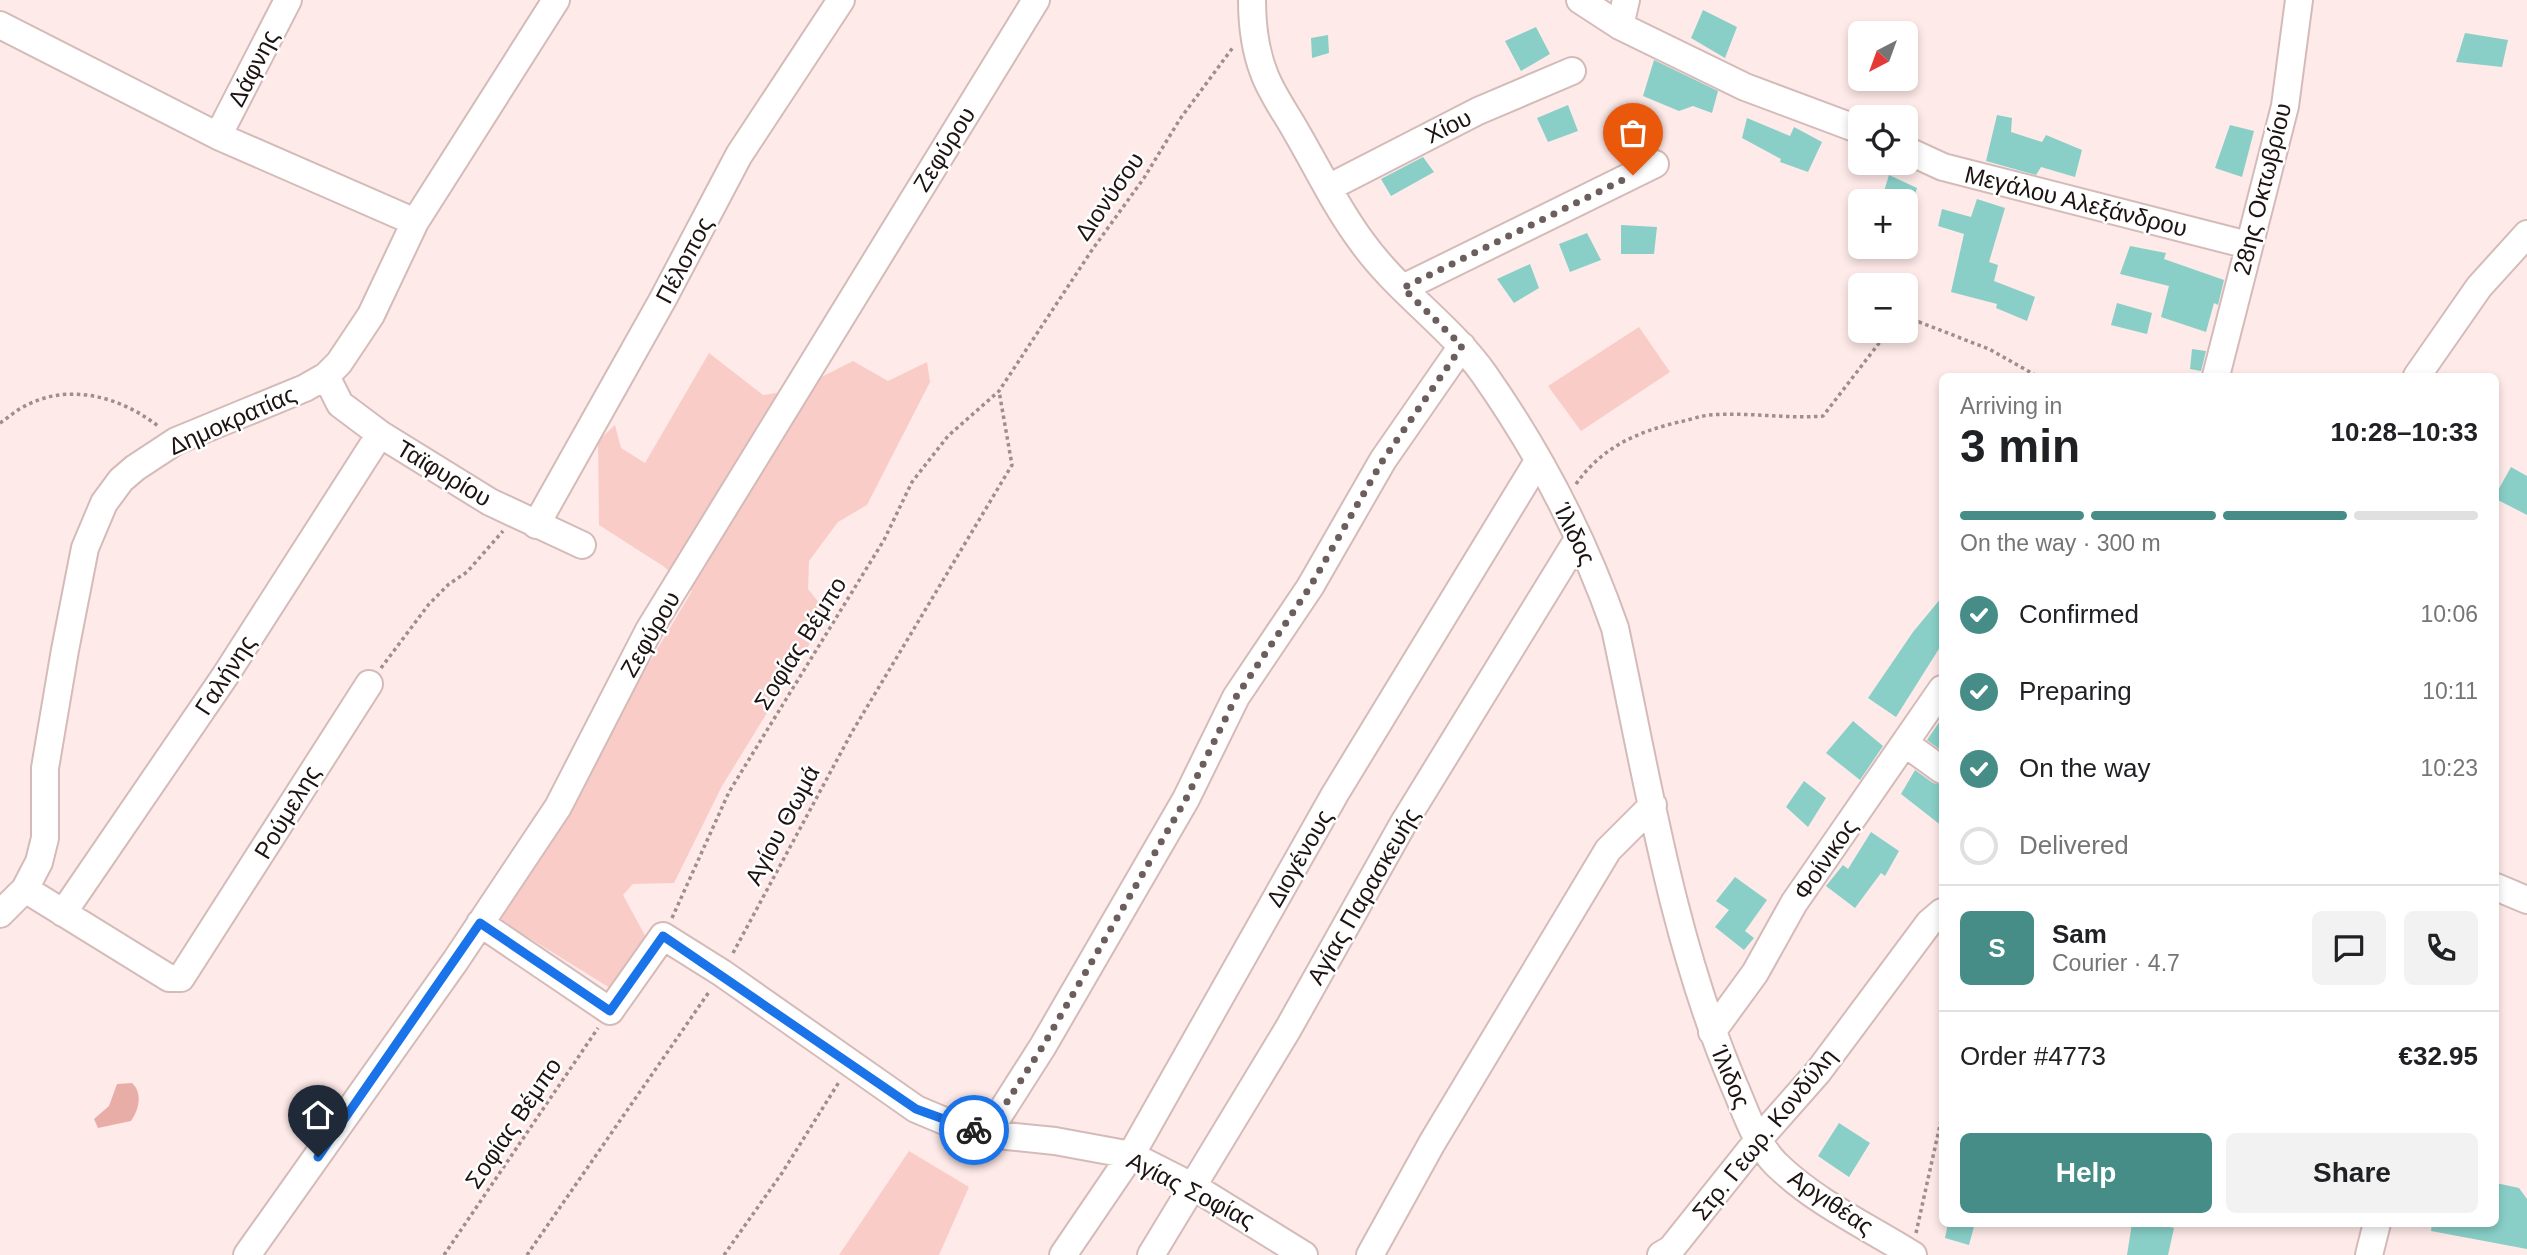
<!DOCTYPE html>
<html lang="en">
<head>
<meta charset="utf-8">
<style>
  :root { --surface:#fff; --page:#f2f2f2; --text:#202124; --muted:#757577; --line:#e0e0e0; --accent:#468d87 }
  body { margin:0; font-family:Arial,sans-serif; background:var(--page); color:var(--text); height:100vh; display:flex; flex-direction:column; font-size:26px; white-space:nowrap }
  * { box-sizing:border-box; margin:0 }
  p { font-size:23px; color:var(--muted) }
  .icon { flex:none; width:38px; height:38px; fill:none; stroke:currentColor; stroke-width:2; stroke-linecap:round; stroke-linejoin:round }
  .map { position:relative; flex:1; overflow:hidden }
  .side { position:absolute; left:1939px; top:373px; width:560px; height:854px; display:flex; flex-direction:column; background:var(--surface); border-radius:10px; box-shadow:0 4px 10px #0003 }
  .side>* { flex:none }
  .needle { width:46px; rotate:221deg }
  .fabs { position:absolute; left:1848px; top:21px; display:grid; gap:14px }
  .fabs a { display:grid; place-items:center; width:70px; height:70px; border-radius:10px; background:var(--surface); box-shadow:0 4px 10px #0003; font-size:35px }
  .pin { position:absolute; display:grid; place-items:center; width:60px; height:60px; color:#fff; margin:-72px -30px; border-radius:50% 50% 50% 0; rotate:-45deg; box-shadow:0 0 7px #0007 }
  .pin .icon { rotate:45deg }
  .courier { position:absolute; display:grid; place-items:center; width:70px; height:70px; margin:-35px; border:5px solid #1a73e8; border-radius:50%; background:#fff; color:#222; box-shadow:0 2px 9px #0007 }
  .summary em { font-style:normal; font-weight:700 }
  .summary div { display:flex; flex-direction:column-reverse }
  .summary { display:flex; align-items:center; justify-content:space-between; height:119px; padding:0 21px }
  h1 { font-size:46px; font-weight:700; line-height:52px }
  .bar { display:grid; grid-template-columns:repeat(4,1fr); gap:10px 7px; align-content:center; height:84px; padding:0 21px }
  .bar i { height:9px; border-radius:5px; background:var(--line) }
  .bar .selected { background:var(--accent) }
  .bar p { grid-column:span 4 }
  .line { display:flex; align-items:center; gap:18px; padding:0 21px; border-top:2px solid var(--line) }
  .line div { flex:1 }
  .round { display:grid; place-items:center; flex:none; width:74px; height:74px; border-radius:10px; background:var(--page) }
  ol { padding:0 21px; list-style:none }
  li { display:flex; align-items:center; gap:21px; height:77px }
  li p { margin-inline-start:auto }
  li .icon { padding:7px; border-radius:50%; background:var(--accent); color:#fff; stroke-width:4 }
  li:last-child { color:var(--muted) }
  li i { width:38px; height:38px; border:4px solid var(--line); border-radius:50% }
  .cta { display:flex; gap:14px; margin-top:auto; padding:14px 21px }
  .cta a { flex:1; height:80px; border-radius:10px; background:var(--accent); color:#fff; font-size:28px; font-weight:700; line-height:80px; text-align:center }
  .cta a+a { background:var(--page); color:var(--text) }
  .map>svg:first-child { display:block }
</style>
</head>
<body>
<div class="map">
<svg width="2527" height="1255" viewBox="0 0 2527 1255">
  <rect width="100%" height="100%" fill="#feeae8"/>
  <path fill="#f9ccc7" d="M1639 327 1670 372 1581 431 1548 386Z
    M709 353 763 395 796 390 853 361 888 381 927 362 930 382 867 505 838 522 809 561 808 589 828 614 722 786 674 883 633 884 623 895 648 941 610 988 497 918 692 591 663 566 599 525 598 441 615 425 621 448 645 463Z
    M909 1151 969 1187 939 1255H839Z"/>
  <path fill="#e9ada8" d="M132 1083C143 1093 139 1110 131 1121L98 1128 94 1119 109 1106 117 1084Z"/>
  <path fill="#89cfc8" d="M1703 10 1737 27 1725 58 1691 38Z
    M1536 27 1550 54 1521 71 1505 41Z
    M2465 33 2508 40 2502 67 2456 62Z
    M1328 35 1329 53 1312 58 1311 38Z
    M1654 60 1718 91 1712 113 1693 106 1679 111 1643 96Z
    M1568 105 1578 131 1548 142 1537 118Z
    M1639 114 1655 145 1633 155 1617 124Z
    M1997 115 2012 118 2011 132 2042 142 2046 135 2082 150 2075 177 2041 167 2036 175 1986 161Z
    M1747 118 1790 136 1794 127 1822 142 1808 172 1780 162 1781 159 1742 138Z
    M2230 125 2254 131 2242 177 2215 168Z
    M1423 157 1434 172 1391 196 1381 179Z
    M1889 175 1917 188 1913 201H1881Z
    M1977 199 2005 208 1989 262 1998 265 1994 281 2035 297 2027 321 1996 308 1997 304 1951 292 1964 234 1938 226 1942 209 1971 217Z
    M1621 225 1657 227 1654 254H1621Z
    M1587 233 1601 260 1570 272 1559 244Z
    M2130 246 2166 253 2164 259 2224 280 2218 305 2214 303 2206 332 2161 317 2169 286 2120 274Z
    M1530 264 1539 288 1514 303 1497 279Z
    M2117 303 2152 313 2147 334 2111 325Z
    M2192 349 2206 351 2201 371 2190 369Z
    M2511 467 2527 476V515L2496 499V494Z
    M1942 597V644L1896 717 1868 698 1913 632Z
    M1942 718V751L1927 740Z
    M1853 721 1883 746 1860 780 1826 753Z
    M1915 770 1933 783 1942 785V826L1901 794Z
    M1804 781 1826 798 1808 827 1786 807Z
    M1871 832 1899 851 1885 876 1881 873 1855 908 1826 886 1843 865 1848 869Z
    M1735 877 1767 900 1745 931 1754 938 1744 950 1715 927 1729 910 1716 901Z
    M1839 1123 1870 1143 1849 1177 1818 1156Z
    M2496 1183 2519 1188 2527 1199V1249L2431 1231 2432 1223H2496Z
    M1948 1223H1975L1969 1245 1945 1238Z
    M2132 1223H2152L2174 1228 2168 1255H2127Z"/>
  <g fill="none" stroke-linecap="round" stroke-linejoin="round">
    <g stroke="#d4bbb9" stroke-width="30">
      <path id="minor" d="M1252 0C1252 24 1255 50 1264 73 1271 93 1286 113 1297 133 1318 169 1337 209 1362 242 1397 291 1449 325 1484 374 1538 451 1584 539 1615 628 1648 782 1672 939 1734 1085 1746 1112 1755 1143 1776 1164 1816 1203 1867 1226 1913 1255
        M1580 0 1620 26 1745 87 1860 130
        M0 25 218 136 415 222
        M1620 26 1626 0
        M218 136 288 0
        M1906 150 1943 167 2248 245
        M1328 188 1478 111 1572 71
        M1403 288 1655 164
        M326 376 340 404 380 434 490 502 582 545
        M2216 376 2285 106 2299 0
        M2417 376 2479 287 2527 234
        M536 525 663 299 739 155 841 0
        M1906 744 1942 770
        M2496 887 2527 900
        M25 889 169 978H181L369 684
        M63 913 225 676 380 434
        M0 914 25 889 39 862 45 838V768L65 650 85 548 104 503 121 480 135 468 176 441 305 388 326 376 339 363 371 315 415 222 556 0
        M480 923 610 1011 663 936 722 973 916 1109 954 1125 987 1134 1055 1141 1131 1155 1194 1187 1304 1255
        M1712 1032 1755 973 1794 903 1942 689
        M987 1134 1043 1046 1186 799 1236 697 1310 587 1383 460 1462 346
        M247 1255 456 960 558 807 649 630 1036 0
        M1063 1255 1131 1155 1335 794 1538 461
        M1151 1255 1288 1029 1403 824 1578 539
        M1370 1255 1432 1143 1608 850 1653 805
        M1661 1255 1671 1249 1758 1140 1818 1072 1929 923 1942 912
        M2369 1255 2377 1223"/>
    </g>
    <path stroke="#9e8f8d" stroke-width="3.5" stroke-dasharray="3.5 3.5" stroke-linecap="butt" d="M1906 328 1919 322 1989 349 2037 376
      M0 423C6 419 12 414 18 410 64 381 118 395 158 426
      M1576 484C1602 447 1637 432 1679 422 1689 420 1700 416 1710 415 1748 412 1786 419 1823 416L1883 338 1900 331
      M381 668 429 604 449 584 467 572 503 531
      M672 918 729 792 884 540 912 482 948 436 999 391 1092 250 1144 178 1180 119 1234 46
      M733 953 852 732 1012 465 999 391
      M1916 1233 1942 1116
      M444 1255 598 1028
      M527 1255 709 992
      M724 1255 782 1173 839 1082"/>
    <use href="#minor" stroke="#fff" stroke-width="26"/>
  </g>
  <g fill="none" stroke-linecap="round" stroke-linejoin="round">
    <path stroke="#6b5e5d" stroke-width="7" stroke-dasharray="0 12.6" d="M974 1130 987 1133 1043 1046 1186 799 1236 697 1310 587 1383 460 1462 346 1403 288 1633 175"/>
    <path stroke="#1a73e8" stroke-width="9" d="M318 1157 480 923 610 1011 663 936 916 1109 974 1130"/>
  </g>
  <g text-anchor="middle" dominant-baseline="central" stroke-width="5" stroke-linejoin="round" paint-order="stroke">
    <g font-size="24" fill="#1c1312" stroke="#fff">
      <text transform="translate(253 68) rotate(-63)">Δάφνης</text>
      <text transform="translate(1448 126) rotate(-26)">Χίου</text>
      <text transform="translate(944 149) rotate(-58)">Ζεφύρου</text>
      <text transform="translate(2262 189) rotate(-76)">28ης Οκτωβρίου</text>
      <text transform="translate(1109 196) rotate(-55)">Διονύσου</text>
      <text transform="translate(2076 201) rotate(14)">Μεγάλου Αλεξάνδρου</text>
      <text transform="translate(684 260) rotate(-62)">Πέλοπος</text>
      <text transform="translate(232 420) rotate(-24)">Δημοκρατίας</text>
      <text transform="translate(444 473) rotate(31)">Ταϊφυρίου</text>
      <text transform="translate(1575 534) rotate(64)">Ίλιδος</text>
      <text transform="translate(650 634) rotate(-60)">Ζεφύρου</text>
      <text transform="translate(800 643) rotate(-58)">Σοφίας Βέμπο</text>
      <text transform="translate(225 675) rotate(-57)">Γαλήνης</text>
      <text transform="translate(287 812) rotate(-59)">Ρούμελης</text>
      <text transform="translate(782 825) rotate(-62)">Αγίου Θωμά</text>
      <text transform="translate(1299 858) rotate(-60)">Διογένους</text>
      <text transform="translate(1825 859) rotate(-55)">Φοίνικος</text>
      <text transform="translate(1363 896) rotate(-60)">Αγίας Παρασκευής</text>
      <text transform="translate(1731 1077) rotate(67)">Ίλιδος</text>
      <text transform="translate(513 1123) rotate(-56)">Σοφίας Βέμπο</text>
      <text transform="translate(1764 1134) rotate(-51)">Στρ. Γεωρ. Κονδύλη</text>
      <text transform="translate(1191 1190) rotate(27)">Αγίας Σοφίας</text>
      <text transform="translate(1831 1202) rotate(34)">Αργιθέας</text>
    </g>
  </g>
</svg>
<div class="fabs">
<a><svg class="needle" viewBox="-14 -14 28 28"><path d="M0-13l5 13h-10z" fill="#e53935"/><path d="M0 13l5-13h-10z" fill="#757577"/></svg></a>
<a><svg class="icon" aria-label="locate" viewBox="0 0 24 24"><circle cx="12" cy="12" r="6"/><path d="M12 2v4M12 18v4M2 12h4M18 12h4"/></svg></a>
<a>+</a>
<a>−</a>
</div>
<div class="pin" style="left:1633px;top:175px;background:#ea580c"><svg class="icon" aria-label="bag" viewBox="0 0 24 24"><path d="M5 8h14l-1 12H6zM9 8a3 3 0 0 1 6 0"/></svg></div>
<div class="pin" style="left:318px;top:1157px;background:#1f2937"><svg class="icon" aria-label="home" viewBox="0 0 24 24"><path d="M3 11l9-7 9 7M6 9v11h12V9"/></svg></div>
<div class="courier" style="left:974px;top:1130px"><svg class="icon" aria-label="bike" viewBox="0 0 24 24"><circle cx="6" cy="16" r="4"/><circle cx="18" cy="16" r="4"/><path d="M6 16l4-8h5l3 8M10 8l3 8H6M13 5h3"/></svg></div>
<section class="side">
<div class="summary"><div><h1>3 min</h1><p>Arriving in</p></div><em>10:28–10:33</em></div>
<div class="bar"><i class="selected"></i><i class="selected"></i><i class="selected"></i><i></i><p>On the way · 300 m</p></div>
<ol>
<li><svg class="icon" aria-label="check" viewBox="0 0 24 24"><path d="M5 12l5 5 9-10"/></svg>Confirmed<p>10:06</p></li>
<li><svg class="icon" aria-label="check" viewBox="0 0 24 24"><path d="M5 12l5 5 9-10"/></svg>Preparing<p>10:11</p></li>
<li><svg class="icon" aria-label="check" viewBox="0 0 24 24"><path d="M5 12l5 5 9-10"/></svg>On the way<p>10:23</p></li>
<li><i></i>Delivered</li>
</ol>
<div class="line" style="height:126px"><b class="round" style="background:var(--accent);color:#fff">S</b><div><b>Sam</b><p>Courier · 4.7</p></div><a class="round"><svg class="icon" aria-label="chat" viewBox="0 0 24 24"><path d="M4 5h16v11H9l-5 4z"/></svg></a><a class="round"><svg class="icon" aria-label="phone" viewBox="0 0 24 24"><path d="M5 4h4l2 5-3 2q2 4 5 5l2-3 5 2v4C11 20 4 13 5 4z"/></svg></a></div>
<div class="line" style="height:91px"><div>Order #4773</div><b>€32.95</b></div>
<div class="cta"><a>Help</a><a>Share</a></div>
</section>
</div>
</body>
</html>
